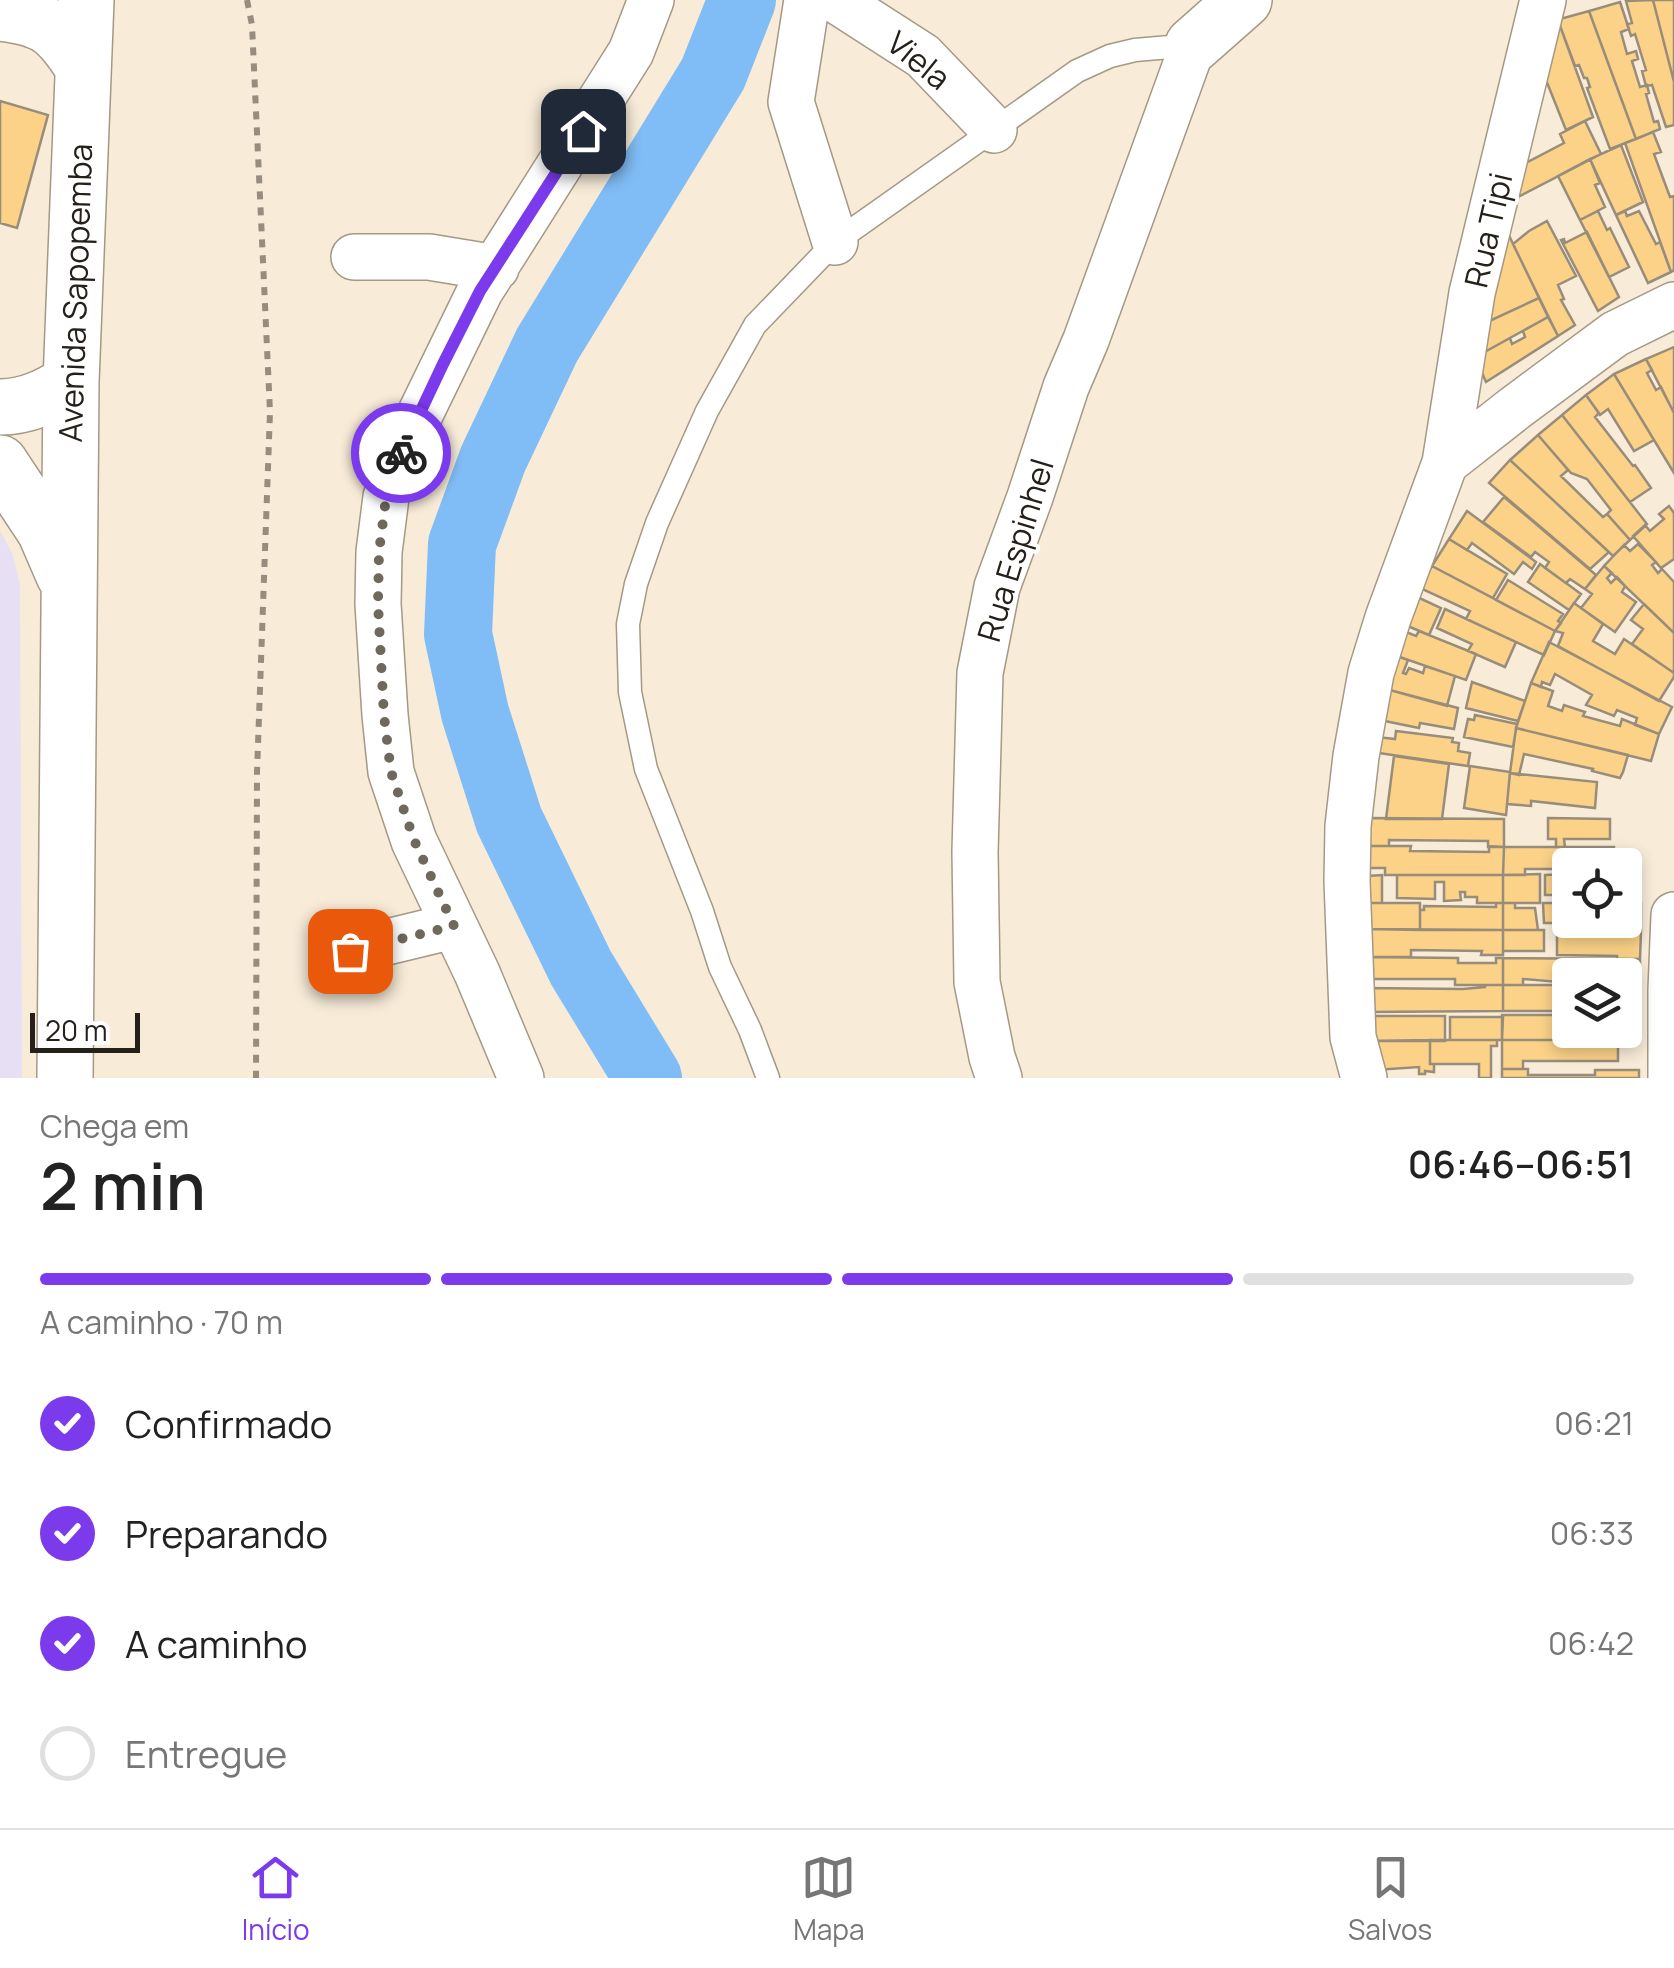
<!DOCTYPE html>
<html lang="pt">
<head>
<meta charset="utf-8">
<style>
  :root { --surface:#fff; --page:#f6f6f6; --text:#222; --muted:#767676; --line:#e0e0e0; --accent:#7c3aed }
  body { margin:0; font-family:Manrope,sans-serif; background:var(--page); color:var(--text); height:100vh; display:flex; flex-direction:column; font-size:38px; white-space:nowrap }
  * { box-sizing:border-box; margin:0 }
  p { font-size:32px; color:var(--muted) }
  .icon { flex:none; width:55px; height:55px; fill:none; stroke:currentColor; stroke-width:2; stroke-linecap:round; stroke-linejoin:round }
  .map { position:relative; height:1078px; overflow:hidden }
  .side { display:flex; flex-direction:column; background:var(--surface); flex:1 }
  .side>* { flex:none }
  .buttons { position:absolute; left:1552px; top:848px; display:grid; gap:20px }
  .buttons a { display:grid; place-items:center; width:90px; height:90px; border-radius:10px; background:var(--surface); box-shadow:0 5px 15px #0003; font-size:50px }
  .scale { position:absolute; left:30px; bottom:25px; width:110px; box-sizing:border-box; padding-left:10px; border:5px solid #25211a; border-top:0; font-size:28px; line-height:35px; white-space:nowrap; color:#25211a; -webkit-text-stroke:8px #fff; paint-order:stroke }
  .pin { position:absolute; display:grid; place-items:center; width:85px; height:85px; color:#fff; margin:-42px; border-radius:20px; box-shadow:0 5px 15px #0006 }
  .courier { position:absolute; display:grid; place-items:center; width:100px; height:100px; margin:-50px; border:8px solid #7c3aed; border-radius:50%; background:#fff; color:#222; box-shadow:0 2px 12px #0007 }
  .head em { font-style:normal; font-weight:600 }
  .head div { display:flex; flex-direction:column-reverse }
  .head { display:flex; align-items:center; justify-content:space-between; height:170px; padding:0 40px }
  h1 { font-size:65px; font-weight:600; line-height:75px }
  .bar { display:grid; grid-template-columns:repeat(4,1fr); gap:15px 10px; align-content:center; height:120px; padding:0 40px }
  .bar i { height:12px; border-radius:8px; background:var(--line) }
  .bar .on { background:var(--accent) }
  .bar p { grid-column:span 4 }
  ol { padding:0 40px; list-style:none }
  li { display:flex; align-items:center; gap:30px; height:110px }
  li p { margin-inline-start:auto }
  li .icon { padding:10px; border-radius:50%; background:var(--accent); color:#fff; stroke-width:4 }
  li:last-child { color:var(--muted) }
  li i { width:55px; height:55px; border:5px solid var(--line); border-radius:50% }
  .dock { display:flex; justify-content:space-around; align-items:center; height:140px; border-top:2px solid var(--line); background:var(--surface); font-size:28px; color:var(--muted) }
  .dock a { display:grid; justify-items:center; gap:5px }
  .dock .on { color:var(--accent) }
  .map>svg:first-child { display:block }
</style>
</head>
<body>
<div class="map">
<svg width="1674" height="1078" viewBox="0 0 1674 1078">
  <rect width="100%" height="100%" fill="#f8ecd8"/>
  <path fill="#e7e0f5" d="M0 531 12 553 20 584 22 1078H0Z"/>
  <g fill="none" stroke-linecap="round" stroke-linejoin="round">
    <path stroke="#80bcf5" stroke-width="68" d="M648 1078 581 968 509 820 475 713 458 634 462 544 493 459 547 345 713 74 742 0"/>
  </g>
  <path fill="#fbd288" stroke="#988d7a" stroke-width="2.5" d="M1653 0 1674 82V125L1666 127 1652 85 1646 86 1642 71 1646 70 1635 34 1631 36 1627 24 1632 23 1626 1Z
    M1653 0H1674V82Z
    M1620 2 1629 29 1621 32 1627 54 1636 51 1638 59 1632 61 1640 87 1647 85 1649 93 1646 94 1654 122 1658 121 1660 129 1636 139 1589 11Z
    M1589 11 1636 139 1610 149 1587 88 1590 87 1587 78H1584L1579 65 1575 66 1559 23 1560 19Z
    M1559 23 1593 117 1566 130 1544 75Z
    M0 101 48 115 17 228 0 223Z
    M1585 121 1601 154 1514 199 1524 164 1564 143 1560 134Z
    M1653 132 1661 152 1654 154 1670 197 1674 196V270L1671 272 1625 143Z
    M1621 145 1643 202 1616 215 1590 159Z
    M1590 159 1600 183 1595 185 1605 207 1580 220 1558 176Z
    M1598 211 1607 230 1610 228 1629 267 1609 277 1580 220Z
    M1625 211 1627 216 1639 211 1656 244 1660 242 1671 272 1648 283 1616 215Z
    M1547 221 1576 276 1558 285 1564 299 1561 300 1575 325 1558 336 1513 244 1529 231Z
    M1504 225 1539 298 1485 323Z
    M1587 232 1619 297 1598 311 1561 240 1564 239 1565 243Z
    M1539 298 1548 317 1481 354 1485 323Z
    M1548 317 1558 336 1486 382 1479 366 1481 354 1510 338 1512 344 1525 337 1523 331Z
    M1674 347V413L1646 359Z
    M1646 359 1652 370 1647 373 1656 390 1661 387 1674 413V473L1614 374Z
    M1614 374 1654 440 1634 451 1608 409 1600 415 1586 395Z
    M1586 395 1599 413 1595 417 1633 466 1635 465 1651 488 1630 502 1562 415Z
    M1562 415 1647 524 1630 540 1607 514 1611 510 1587 479 1571 473 1538 435Z
    M1538 435 1568 470 1561 476 1603 517 1607 514 1630 540 1613 556 1510 460Z
    M1510 460 1609 552 1590 569 1489 483Z
    M1504 497 1596 575 1585 589 1570 579 1566 583 1545 568 1549 562 1535 552 1531 557 1483 522Z
    M1669 506 1674 513V559L1661 568 1633 536 1645 525 1650 531 1664 519 1659 514Z
    M1467 511 1536 562 1532 569 1523 562 1514 574 1472 543 1467 550 1449 539Z
    M1449 539 1507 574 1493 598 1432 566Z
    M1638 544 1656 562 1652 565 1658 573 1662 569 1674 582V633L1604 566 1624 545 1630 551Z
    M1540 564 1581 594 1569 610 1528 582Z
    M1432 566 1555 631 1544 655 1466 619 1470 611 1420 588Z
    M1604 566 1612 573 1607 578 1611 583 1617 577 1625 586 1622 592 1636 602 1615 632 1581 608 1592 594 1585 589Z
    M1508 580 1563 614 1558 621 1561 623 1555 631 1496 600Z
    M1415 596 1441 608 1429 635 1403 624Z
    M1574 603 1603 624 1593 641 1615 654 1624 639 1674 673V677L1659 701 1558 646 1563 633 1555 631Z
    M1644 604 1674 633V673L1632 644 1643 629 1631 620Z
    M1445 609 1516 642 1505 667 1468 651 1472 644 1437 628Z
    M1401 630 1416 636 1419 631 1476 654 1466 680 1391 654Z
    M1549 642 1672 707 1659 734 1635 725 1637 718 1617 710 1614 716 1586 705 1592 695 1555 674 1550 685 1542 682 1541 687 1531 683Z
    M1391 654 1408 660 1403 673 1406 674 1409 668 1423 673 1425 666 1455 676 1447 706 1382 688Z
    M1472 682 1525 701 1518 721 1466 708Z
    M1531 683 1553 691 1548 706 1562 711 1564 705 1585 712 1583 716 1620 726 1622 719 1659 734 1651 761 1516 728Z
    M1382 688 1458 708 1454 729 1420 723 1419 728 1375 719Z
    M1475 715 1517 724 1513 747 1464 737 1468 719 1474 720Z
    M1516 728 1628 755 1623 772 1620 778 1592 771 1593 769 1524 754 1519 775 1510 773Z
    M1396 731 1453 738 1452 742 1459 743 1458 751 1470 753 1468 766 1372 752 1378 737 1395 739Z
    M1394 756 1449 764 1442 819H1386Z
    M1470 766 1510 772 1506 815 1464 808Z
    M1510 773 1597 782 1595 808 1531 801V806L1507 804Z
    M1368 818 1504 819V847H1488V841L1389 840V846H1368Z
    M1548 818 1610 819V839H1564L1565 847H1556V839H1548Z
    M1368 846H1411L1410 851 1489 852V846L1504 847 1503 875H1385V868H1367Z
    M1504 847H1614V865H1570V874L1569 869H1525V875H1503Z
    M1540 874V903H1503V875Z
    M1569 874 1570 895H1545V875Z
    M1382 875V903H1367V876Z
    M1397 875H1503V903H1477V897H1465V892H1460L1461 900 1444 901V882H1435V899L1397 898Z
    M1367 903H1420V930L1367 929Z
    M1496 903H1503V930H1420V910H1424V906L1496 907Z
    M1503 903H1515V908H1535L1538 930H1503Z
    M1543 903H1570V920H1625V903H1641V931L1599 930 1600 923H1544Z
    M1367 929 1503 930V955H1481L1482 951 1411 950V957H1366Z
    M1503 930H1544V951H1503Z
    M1557 930 1641 931 1640 959H1617V956L1557 955Z
    M1366 957 1458 958V963H1496V958H1503V985H1455V979H1366Z
    M1503 958 1640 959V982L1625 981V975H1570V983L1523 979V985H1503Z
    M1486 985H1503V1011L1366 1012V988L1463 989 1485 987Z
    M1503 985H1570V1011H1503Z
    M1625 1011H1640V1040H1502V1015H1567L1566 1017H1570V1030H1625Z
    M1366 1016H1445V1041H1366Z
    M1450 1017H1503L1502 1040H1450Z
    M1430 1040V1064H1434V1072L1425 1071V1074H1419V1067L1375 1070 1366 1041Z
    M1430 1040H1497V1046H1491V1078H1479V1064H1430Z
    M1502 1040H1618V1061H1523V1069H1502Z
    M1502 1069H1528V1075H1595V1070H1639V1078H1502Z"/>
  <g fill="none" stroke-linecap="round" stroke-linejoin="round">
    <g stroke="#a49986" stroke-width="25">
      <path id="lane" d="M768 1078 750 1030 720 967 702 911 646 769 630 692 628 624 636 584 657 523 707 411 755 325 835 242 1077 71 1110 56 1135 50 1193 45"/>
    </g>
    <g stroke="#a49986" stroke-width="48">
      <path id="street" d="M807 0 791 102 835 242
        M836 0 923 56 994 130
        M354 257H429L496 268
        M1445 463 1515 408 1615 334 1674 305
        M350 951 453 926
        M521 1078 477 973 414 841 391 772 385 715 378 604 379 552 386 497 404 447 480 291 631 52 651 0
        M999 1078 992 1057 977 982 975 852 980 673 997 587 1030 497 1066 387 1086 340 1193 45
        M1364 1078 1353 1037 1347 881 1348 826 1356 756 1371 673 1388 618 1445 463 1472 293 1543 0
        M1671 1078V990L1674 915"/>
    </g>
    <g stroke="#a49986" stroke-width="58">
      <path id="secondary" d="M0 13C45 18 58 28 82 66
        M1193 45 1244 0
        M0 407C27 407 49 396 71 382
        M0 463 45 531 64 575
        M65 1078 71 382 86 0"/>
    </g>
    <path stroke="#968d7f" stroke-width="6" stroke-dasharray="8 8" stroke-linecap="butt" d="M247 0 252 25 270 412 257 772 256 1078"/>
    <use href="#lane" stroke="#fff" stroke-width="22"/>
    <use href="#street" stroke="#fff" stroke-width="45"/>
    <use href="#secondary" stroke="#fff" stroke-width="55"/>
  </g>
  <g fill="none" stroke-linecap="round" stroke-linejoin="round">
    <path stroke="#6f685c" stroke-width="10" stroke-dasharray="0 18" d="M350 951 454 926 414 840 391 772 384 716 378 604 379 552 386 498 401 453"/>
    <path stroke="#7c3aed" stroke-width="12" d="M401 453 443 364 480 291 583 131"/>
  </g>
  <g text-anchor="middle" dominant-baseline="central" stroke-width="8" stroke-linejoin="round" paint-order="stroke">
    <g font-size="32" fill="#25211a" stroke="#fff">
      <text transform="translate(919 60) rotate(39)">Viela</text>
      <text transform="translate(1488 230) rotate(-77)">Rua Tipi</text>
      <text transform="translate(75 293) rotate(-88)">Avenida Sapopemba</text>
      <text transform="translate(1015 550) rotate(-73)">Rua Espinhel</text>
    </g>
  </g>
</svg>
<div class="buttons">
<a><svg class="icon" aria-label="locate" viewBox="0 0 24 24"><circle cx="12" cy="12" r="6"/><path d="M12 2v4M12 18v4M2 12h4M18 12h4"/></svg></a>
<a><svg class="icon" aria-label="layers" viewBox="0 0 24 24"><path d="M12 4l9 5-9 5-9-5zM3 14l9 5 9-5"/></svg></a>
</div>
<div class="scale">20 m</div>
<div class="pin" style="left:350px;top:951px;background:#ea580c"><svg class="icon" aria-label="bag" viewBox="0 0 24 24"><path d="M5 8h14l-1 12H6zM9 8a3 3 0 0 1 6 0"/></svg></div>
<div class="pin" style="left:583px;top:131px;background:#1f2937"><svg class="icon" aria-label="home" viewBox="0 0 24 24"><path d="M3 11l9-7 9 7M6 9v11h12V9"/></svg></div>
<div class="courier" style="left:401px;top:453px"><svg class="icon" aria-label="bike" viewBox="0 0 24 24"><circle cx="6" cy="16" r="4"/><circle cx="18" cy="16" r="4"/><path d="M6 16l4-8h5l3 8M10 8l3 8H6M13 5h3"/></svg></div>
</div>
<section class="side">
<div class="head"><div><h1>2 min</h1><p>Chega em</p></div><em>06:46–06:51</em></div>
<div class="bar"><i class="on"></i><i class="on"></i><i class="on"></i><i></i><p>A caminho · 70 m</p></div>
<ol>
<li><svg class="icon" aria-label="check" viewBox="0 0 24 24"><path d="M5 12l5 5 9-10"/></svg>Confirmado<p>06:21</p></li>
<li><svg class="icon" aria-label="check" viewBox="0 0 24 24"><path d="M5 12l5 5 9-10"/></svg>Preparando<p>06:33</p></li>
<li><svg class="icon" aria-label="check" viewBox="0 0 24 24"><path d="M5 12l5 5 9-10"/></svg>A caminho<p>06:42</p></li>
<li><i></i>Entregue</li>
</ol>
</section>
<nav class="dock">
<a class="on"><svg class="icon" aria-label="home" viewBox="0 0 24 24"><path d="M3 11l9-7 9 7M6 9v11h12V9"/></svg>Início</a>
<a><svg class="icon" aria-label="map" viewBox="0 0 24 24"><path d="M3 6l6-2 6 2 6-2v14l-6 2-6-2-6 2zM9 4v14M15 6v14"/></svg>Mapa</a>
<a><svg class="icon" aria-label="saved" viewBox="0 0 24 24"><path d="M7 4h10v16l-5-4-5 4z"/></svg>Salvos</a>
</nav>
</body>
</html>
